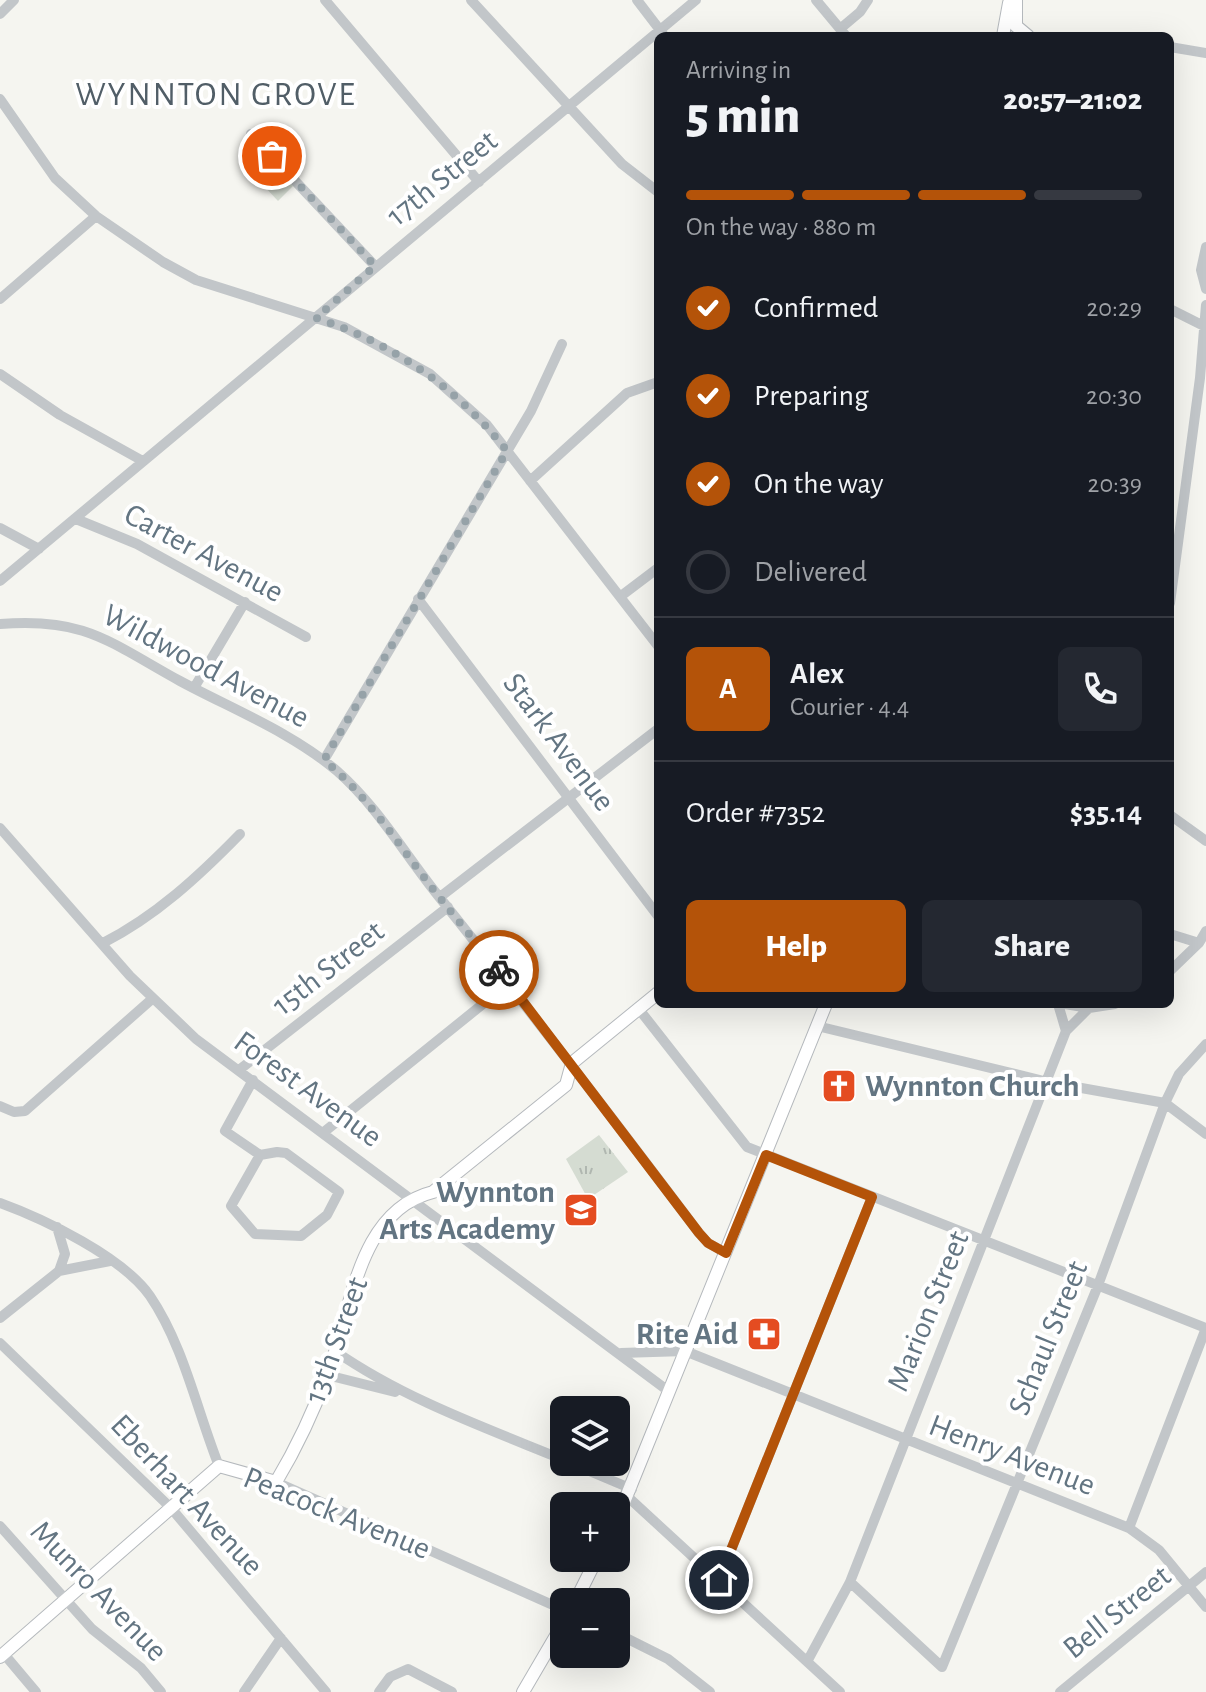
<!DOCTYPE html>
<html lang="en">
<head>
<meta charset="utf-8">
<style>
  :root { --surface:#171b24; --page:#242831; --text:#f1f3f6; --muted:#9ea1a6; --line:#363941; --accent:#b45309 }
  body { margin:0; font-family:"Alegreya Sans",sans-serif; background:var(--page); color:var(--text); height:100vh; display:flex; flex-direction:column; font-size:30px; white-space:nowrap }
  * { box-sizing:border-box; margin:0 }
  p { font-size:26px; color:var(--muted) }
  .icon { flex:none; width:44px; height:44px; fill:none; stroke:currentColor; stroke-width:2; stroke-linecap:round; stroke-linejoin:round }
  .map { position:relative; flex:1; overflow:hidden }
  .sheet { position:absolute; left:654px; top:32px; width:520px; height:976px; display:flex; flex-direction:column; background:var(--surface); border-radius:12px; box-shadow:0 8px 32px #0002 }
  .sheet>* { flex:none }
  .controls { position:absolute; left:550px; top:1396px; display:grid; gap:16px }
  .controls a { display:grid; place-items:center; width:80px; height:80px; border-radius:12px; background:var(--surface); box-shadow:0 8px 32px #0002; font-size:40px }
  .pin { position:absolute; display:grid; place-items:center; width:68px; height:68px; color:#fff; margin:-34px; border:4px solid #fff; border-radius:50%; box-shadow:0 2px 8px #0007 }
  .courier { position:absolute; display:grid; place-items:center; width:80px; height:80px; margin:-40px; border:6px solid #b45309; border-radius:50%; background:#fff; color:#222; box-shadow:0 2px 10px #0007 }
  .headline em { font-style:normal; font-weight:800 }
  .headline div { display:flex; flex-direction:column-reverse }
  .headline { display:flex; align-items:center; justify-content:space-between; height:136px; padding:0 32px }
  h1 { font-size:52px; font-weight:800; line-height:60px }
  .bar { display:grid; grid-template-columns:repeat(4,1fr); gap:12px 8px; align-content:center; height:96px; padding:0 32px }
  .bar i { height:10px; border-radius:6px; background:var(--line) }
  .bar .on { background:var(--accent) }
  .bar p { grid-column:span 4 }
  .line { display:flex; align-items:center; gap:20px; padding:0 32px; border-top:2px solid var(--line) }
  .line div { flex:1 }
  .round { display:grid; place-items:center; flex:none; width:84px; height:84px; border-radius:12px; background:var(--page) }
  ol { padding:0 32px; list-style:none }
  li { display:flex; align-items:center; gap:24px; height:88px }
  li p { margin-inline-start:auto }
  li .icon { padding:8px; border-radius:50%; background:var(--accent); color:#fff; stroke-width:4 }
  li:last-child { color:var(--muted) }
  li i { width:44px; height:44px; border:4px solid var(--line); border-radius:50% }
  .button { display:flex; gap:16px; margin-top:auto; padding:16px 32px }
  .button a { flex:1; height:92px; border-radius:12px; background:var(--accent); color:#fff; font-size:32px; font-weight:800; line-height:92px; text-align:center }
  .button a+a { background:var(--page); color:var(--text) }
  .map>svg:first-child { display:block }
</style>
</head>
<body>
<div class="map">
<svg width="1206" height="1692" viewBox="0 0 1206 1692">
  <defs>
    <pattern id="grass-tufts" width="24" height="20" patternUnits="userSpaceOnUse" patternTransform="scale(2)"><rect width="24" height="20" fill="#d5dcd2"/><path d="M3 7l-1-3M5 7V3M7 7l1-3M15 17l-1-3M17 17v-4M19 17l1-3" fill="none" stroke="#b0b7b0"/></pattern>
  </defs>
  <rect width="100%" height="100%" fill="#f5f5f0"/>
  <path fill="url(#grass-tufts)" d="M599 1135 628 1172 588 1199 566 1159Z"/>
  <path fill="#d5dcd2" d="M262 154 293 186 278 201 247 168Z"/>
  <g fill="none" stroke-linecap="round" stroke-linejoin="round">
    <g stroke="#b5b9bd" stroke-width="14">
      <path id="major" d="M1016 0V26L1028 36
        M1003 36 1009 3
        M616 1522 826 1004
        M575 1602 597 1558
        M0 1657 219 1466 276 1482C297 1447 315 1408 329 1370 352 1310 357 1211 433 1192L566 1085 572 1063 658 993
        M523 1692 564 1622"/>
    </g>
    <path stroke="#c2c6c9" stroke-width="10" d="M325 0 479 182
      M471 0 622 164 658 192
      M637 0 663 34
      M816 0 846 36
      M0 14 14 0
      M841 28 860 12 868 0
      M1170 47 1206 53
      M0 99 55 178 96 216 163 262 196 280 344 327 430 374 487 425 658 646
      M251 134 375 266
      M1206 247 1201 270 1206 289
      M0 299 96 216
      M1170 309 1206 327
      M0 374 60 415 141 460
      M530 481 627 393 658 382
      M76 519 137 544 306 637
      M0 528 39 549
      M0 581 696 0
      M621 596 658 568
      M418 599 658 916
      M1170 603 1200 378 1206 305
      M0 624C85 617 109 642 180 681 232 709 291 732 337 771 379 808 405 855 440 898 528 1008 614 1120 699 1233L708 1243 726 1253
      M194 688 245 602
      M324 760 531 411 562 344
      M1170 815 1206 841
      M0 828 130 976 196 1039 667 1390
      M440 897 658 729
      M1170 934 1199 943
      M103 943C156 916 199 876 240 834
      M1170 971 1199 943 1206 931
      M1058 1004 1066 1031
      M1065 1004 1089 1008
      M638 1008 747 1147 1206 1328
      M817 1026 1048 1082 1165 1103 1206 1134
      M239 1070 448 907
      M253 1080 225 1131 260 1155
      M0 1106 14 1112 25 1111 152 999
      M324 1132 509 983
      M277 1152 286 1153 339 1192 327 1215 301 1236 255 1234 231 1206 260 1155Z
      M0 1203C44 1219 123 1257 150 1296 184 1346 197 1411 219 1466
      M57 1227 65 1254 59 1271
      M0 1318 59 1271 110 1261
      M0 1343 171 1508 326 1692
      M335 1351C404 1399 486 1428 564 1460
      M621 1353 685 1351 1129 1528 1159 1550 1206 1607
      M327 1375 395 1392
      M568 1462 632 1489
      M276 1482 564 1610
      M629 1498 840 1692
      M0 1526 92 1629 141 1668 161 1692
      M1129 1528 1206 1328
      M719 1580 872 1197
      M850 1582 942 1667 1097 1288 1165 1103 1179 1074 1206 1044
      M616 1633 668 1659 710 1692
      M4 1654 36 1692
      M808 1660 850 1582 1066 1031 1089 1008 1115 1004
      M244 1692 281 1638
      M379 1692 390 1677 408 1669 452 1692
      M1060 1692 1206 1572"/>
    <use href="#major" stroke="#fff" stroke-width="12"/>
  </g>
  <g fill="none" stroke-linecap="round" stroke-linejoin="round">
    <path stroke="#96a2a8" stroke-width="8" stroke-dasharray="0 14.4" d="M272 156 375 266 316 318C394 344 456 387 507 451L324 760C374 802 400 848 440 898 459 922 479 946 499 970"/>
    <path stroke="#b45309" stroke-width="10" d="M499 970 699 1233 708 1243 726 1253 766 1155 872 1197 719 1580"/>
  </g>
  <defs>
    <g id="church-square" transform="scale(1.8)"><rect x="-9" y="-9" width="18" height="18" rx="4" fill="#e44c21" stroke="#fff"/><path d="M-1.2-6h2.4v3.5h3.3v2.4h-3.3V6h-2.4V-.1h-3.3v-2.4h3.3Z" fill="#fff"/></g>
    <g id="school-square" transform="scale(1.8)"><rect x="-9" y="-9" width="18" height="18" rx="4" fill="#e44c21" stroke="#fff"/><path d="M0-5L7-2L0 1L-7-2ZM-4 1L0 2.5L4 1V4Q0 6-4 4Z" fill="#fff"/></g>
    <g id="pharmacy-square" transform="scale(1.8)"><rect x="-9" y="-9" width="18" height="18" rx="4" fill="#e44c21" stroke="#fff"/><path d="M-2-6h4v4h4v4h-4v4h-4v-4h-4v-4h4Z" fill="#fff"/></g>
  </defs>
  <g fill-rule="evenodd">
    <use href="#church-square" x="839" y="1086"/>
    <use href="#school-square" x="581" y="1210"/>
    <use href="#pharmacy-square" x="764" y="1334"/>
  </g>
  <g text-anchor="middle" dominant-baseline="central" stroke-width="8" stroke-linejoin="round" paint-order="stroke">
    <g font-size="32" fill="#637582" stroke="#fff">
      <text transform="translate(442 178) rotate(-39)">17th Street</text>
      <text transform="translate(204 553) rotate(28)">Carter Avenue</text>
      <text transform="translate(206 666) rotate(28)">Wildwood Avenue</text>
      <text transform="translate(559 742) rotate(53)">Stark Avenue</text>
      <text transform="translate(328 968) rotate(-38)">15th Street</text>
      <text transform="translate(308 1089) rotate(36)">Forest Avenue</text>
      <text transform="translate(928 1311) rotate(-68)">Marion Street</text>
      <text transform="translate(1048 1338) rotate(-68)">Schaul Street</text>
      <text transform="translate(336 1340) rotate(-70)">13th Street</text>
      <text transform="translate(1012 1455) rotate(21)">Henry Avenue</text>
      <text transform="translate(187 1495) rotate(47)">Eberhart Avenue</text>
      <text transform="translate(337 1513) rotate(22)">Peacock Avenue</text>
      <text transform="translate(99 1591) rotate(46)">Munro Avenue</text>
      <text transform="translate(1117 1612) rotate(-39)">Bell Street</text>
    </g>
    <g font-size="32" font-weight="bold" fill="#637582" stroke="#fff" text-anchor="end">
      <text x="865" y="1086" text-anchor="start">Wynnton Church</text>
      <text x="555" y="1192">Wynnton<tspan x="555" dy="37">Arts Academy</tspan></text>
      <text x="738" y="1334">Rite Aid</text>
    </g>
    <g font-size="34" letter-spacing="2" fill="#515e67" stroke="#fff">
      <text x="216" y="95">WYNNTON GROVE</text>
    </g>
  </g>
</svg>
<div class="controls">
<a><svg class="icon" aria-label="layers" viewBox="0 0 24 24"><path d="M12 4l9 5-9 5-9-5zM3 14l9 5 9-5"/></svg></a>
<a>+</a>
<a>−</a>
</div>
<div class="pin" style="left:272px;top:156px;background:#ea580c"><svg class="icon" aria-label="bag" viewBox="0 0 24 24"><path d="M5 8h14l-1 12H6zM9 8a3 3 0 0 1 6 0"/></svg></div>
<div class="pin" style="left:719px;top:1580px;background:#1f2937"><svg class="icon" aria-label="home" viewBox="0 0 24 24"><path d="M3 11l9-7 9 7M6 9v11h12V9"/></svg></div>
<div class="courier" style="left:499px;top:970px"><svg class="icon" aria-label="bike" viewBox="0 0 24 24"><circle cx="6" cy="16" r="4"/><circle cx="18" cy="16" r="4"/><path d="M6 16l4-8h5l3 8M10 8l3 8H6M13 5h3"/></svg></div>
<section class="sheet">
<div class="headline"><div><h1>5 min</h1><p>Arriving in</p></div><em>20:57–21:02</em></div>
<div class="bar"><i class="on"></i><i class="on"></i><i class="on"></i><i></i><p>On the way · 880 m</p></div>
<ol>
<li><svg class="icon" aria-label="check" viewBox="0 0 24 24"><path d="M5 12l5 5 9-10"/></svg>Confirmed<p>20:29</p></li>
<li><svg class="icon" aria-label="check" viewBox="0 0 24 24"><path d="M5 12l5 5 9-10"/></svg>Preparing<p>20:30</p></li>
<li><svg class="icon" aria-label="check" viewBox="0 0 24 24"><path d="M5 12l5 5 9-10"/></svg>On the way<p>20:39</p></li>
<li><i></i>Delivered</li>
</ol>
<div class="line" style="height:144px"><b class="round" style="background:var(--accent);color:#fff">A</b><div><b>Alex</b><p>Courier · 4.4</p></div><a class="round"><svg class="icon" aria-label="phone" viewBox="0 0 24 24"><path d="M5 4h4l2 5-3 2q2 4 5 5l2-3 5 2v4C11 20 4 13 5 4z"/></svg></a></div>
<div class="line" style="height:104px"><div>Order #7352</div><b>$35.14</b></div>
<div class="button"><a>Help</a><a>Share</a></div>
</section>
</div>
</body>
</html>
